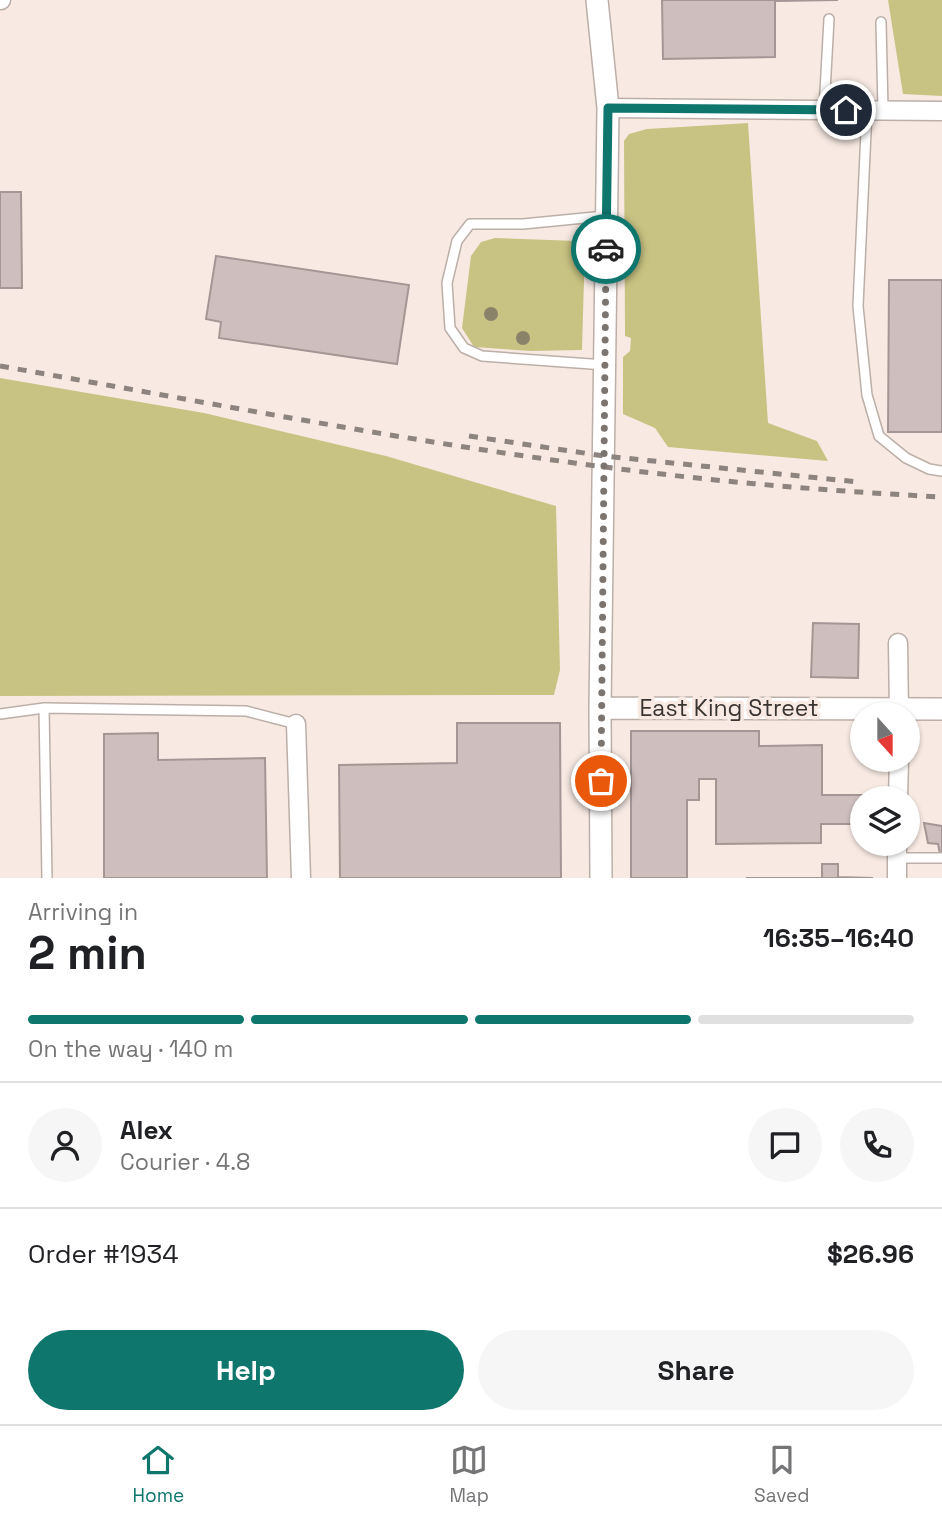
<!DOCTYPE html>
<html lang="en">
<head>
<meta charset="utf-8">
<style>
  :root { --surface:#fff; --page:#f6f6f6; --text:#202124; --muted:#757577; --line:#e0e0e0; --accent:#0f766e }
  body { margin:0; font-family:"Space Grotesk",sans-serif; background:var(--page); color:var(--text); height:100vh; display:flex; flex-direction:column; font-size:26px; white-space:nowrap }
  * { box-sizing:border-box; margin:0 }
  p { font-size:23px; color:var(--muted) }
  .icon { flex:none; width:38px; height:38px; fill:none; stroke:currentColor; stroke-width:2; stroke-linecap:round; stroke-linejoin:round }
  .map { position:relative; height:878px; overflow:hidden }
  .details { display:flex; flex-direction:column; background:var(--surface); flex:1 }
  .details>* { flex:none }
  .needle { width:46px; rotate:159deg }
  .buttons { position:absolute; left:850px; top:702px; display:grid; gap:14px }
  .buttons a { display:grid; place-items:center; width:70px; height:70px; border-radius:50%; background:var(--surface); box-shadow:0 2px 5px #0004; font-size:35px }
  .pin { position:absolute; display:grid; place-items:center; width:60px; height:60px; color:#fff; margin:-30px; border:4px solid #fff; border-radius:50%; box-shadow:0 2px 7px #0007 }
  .courier { position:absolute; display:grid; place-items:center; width:70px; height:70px; margin:-35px; border:5px solid #0f766e; border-radius:50%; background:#fff; color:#222; box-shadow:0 2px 9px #0007 }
  .summary em { font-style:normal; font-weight:600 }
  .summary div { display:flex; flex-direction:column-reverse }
  .summary { display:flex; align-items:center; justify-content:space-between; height:119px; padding:0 28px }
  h1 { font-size:46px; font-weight:600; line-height:52px }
  .bar { display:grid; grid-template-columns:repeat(4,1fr); gap:10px 7px; align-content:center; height:84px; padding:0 28px }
  .bar i { height:9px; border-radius:5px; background:var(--line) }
  .bar .selected { background:var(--accent) }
  .bar p { grid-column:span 4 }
  .line { display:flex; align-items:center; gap:18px; padding:0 28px; border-top:2px solid var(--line) }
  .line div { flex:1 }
  .round { display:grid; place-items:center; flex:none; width:74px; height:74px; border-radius:37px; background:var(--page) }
  .primary-button { display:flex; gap:14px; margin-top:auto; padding:14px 28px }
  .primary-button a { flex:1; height:80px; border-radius:42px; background:var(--accent); color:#fff; font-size:28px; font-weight:600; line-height:80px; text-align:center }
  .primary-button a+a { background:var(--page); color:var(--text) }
  .dock { display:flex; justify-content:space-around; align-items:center; height:98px; border-top:2px solid var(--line); background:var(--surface); font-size:19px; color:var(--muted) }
  .dock a { display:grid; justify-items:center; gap:4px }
  .dock .selected { color:var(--accent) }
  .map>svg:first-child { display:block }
</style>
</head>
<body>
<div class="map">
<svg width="942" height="878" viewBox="0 0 942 878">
  <rect width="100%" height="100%" fill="#f8eae3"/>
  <path fill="#c9c383" d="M888 0H942V96L903 94Z
    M748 123 768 423 817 441 828 461 668 447 655 428 623 414V357L630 351 631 338 625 336 624 141 629 134 647 129Z
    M495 238 578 241 585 246 582 350 531 351 474 347 462 328 471 256 481 242Z
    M0 378 204 413 386 456 556 506 560 670 554 695 0 696Z"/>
  <path fill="#cebebe" stroke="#a59696" stroke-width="2" d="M662 0H838L775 1V57L663 59Z
    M0 192H21L22 288H0Z
    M216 256 409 285 397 364 219 338 221 322 206 319Z
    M889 280H942V432H888Z
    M813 623 859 624 858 678 811 677Z
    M457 723H560L561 878H340L339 765 457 763Z
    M631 731H759V746L822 745V795H872V798H863V824H821V843L716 844V779H699V800H687V878H631Z
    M158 733V760L265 758 267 878H104V734Z
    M924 823 942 826V854H940L938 844 928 843Z
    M822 864H838V877L873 878H746H822Z"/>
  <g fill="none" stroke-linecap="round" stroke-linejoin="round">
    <g stroke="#bcafa8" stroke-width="12">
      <path id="service" d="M881 22 883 110
        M824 110 829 19
        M867 110 858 306 867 395 879 436 906 458 929 469 942 471
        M605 365 482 356 464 348 450 328 447 283 457 241 470 224H523L605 216
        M44 708 47 878
        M0 714 44 708 246 711 296 724
        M897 858H942"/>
    </g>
    <g stroke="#bcafa8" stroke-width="21">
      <path id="minor" d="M0 0H1
        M608 108 942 111
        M898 643 899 714
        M296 724 301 878
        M898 798 899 760
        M897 878V844"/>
    </g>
    <g stroke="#bcafa8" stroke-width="24">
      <path id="tertiary" d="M597 0 608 108 600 708 601 878
        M600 708 942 709"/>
    </g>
    <use href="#service" stroke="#fff" stroke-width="9"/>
    <use href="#minor" stroke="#fff" stroke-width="18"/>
    <use href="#tertiary" stroke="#fff" stroke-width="21"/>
    <path stroke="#8d847f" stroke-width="5" stroke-dasharray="9 9" stroke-linecap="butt" d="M0 366C201 401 402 441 605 467 717 482 829 491 942 497
      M469 436 604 456 858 482"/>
  </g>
  <g fill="#8b8369">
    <circle cx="491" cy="314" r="7"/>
    <circle cx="523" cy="338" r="7"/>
  </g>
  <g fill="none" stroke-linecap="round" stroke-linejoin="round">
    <path stroke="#7c746f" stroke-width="7" stroke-dasharray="0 12.6" d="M601 781 606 249"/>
    <path stroke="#0f766e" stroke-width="9" d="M606 249 608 108 846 110"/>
  </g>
  <g text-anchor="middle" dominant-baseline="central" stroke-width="7" stroke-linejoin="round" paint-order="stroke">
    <g font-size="23" fill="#393431" stroke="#f8eae3">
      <text x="729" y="708">East King Street</text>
    </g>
  </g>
</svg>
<div class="buttons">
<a><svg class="needle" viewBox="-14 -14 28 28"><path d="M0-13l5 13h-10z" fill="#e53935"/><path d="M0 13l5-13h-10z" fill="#757577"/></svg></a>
<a><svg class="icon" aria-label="layers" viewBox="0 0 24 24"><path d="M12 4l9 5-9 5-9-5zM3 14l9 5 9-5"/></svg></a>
</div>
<div class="pin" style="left:601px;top:781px;background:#ea580c"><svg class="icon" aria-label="bag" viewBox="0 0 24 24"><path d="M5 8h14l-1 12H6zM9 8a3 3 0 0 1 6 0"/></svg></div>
<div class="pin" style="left:846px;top:110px;background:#1f2937"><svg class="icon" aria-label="home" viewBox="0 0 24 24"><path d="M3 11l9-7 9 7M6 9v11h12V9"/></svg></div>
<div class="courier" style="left:606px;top:249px"><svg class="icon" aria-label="car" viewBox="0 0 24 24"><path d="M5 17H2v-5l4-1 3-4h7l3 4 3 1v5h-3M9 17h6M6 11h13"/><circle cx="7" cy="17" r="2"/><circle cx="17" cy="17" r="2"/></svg></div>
</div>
<section class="details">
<div class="summary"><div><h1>2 min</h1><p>Arriving in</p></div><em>16:35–16:40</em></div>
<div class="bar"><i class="selected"></i><i class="selected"></i><i class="selected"></i><i></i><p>On the way · 140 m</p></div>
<div class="line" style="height:126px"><a class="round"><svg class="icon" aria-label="person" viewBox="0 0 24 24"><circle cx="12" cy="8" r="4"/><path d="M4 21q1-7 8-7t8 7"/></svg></a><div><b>Alex</b><p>Courier · 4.8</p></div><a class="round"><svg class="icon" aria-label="chat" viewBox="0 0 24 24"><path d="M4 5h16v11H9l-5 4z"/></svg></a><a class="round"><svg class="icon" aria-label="phone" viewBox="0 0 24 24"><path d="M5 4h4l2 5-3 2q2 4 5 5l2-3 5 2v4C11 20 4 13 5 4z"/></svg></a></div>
<div class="line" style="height:91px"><div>Order #1934</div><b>$26.96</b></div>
<div class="primary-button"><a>Help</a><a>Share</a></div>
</section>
<nav class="dock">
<a class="selected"><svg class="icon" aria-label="home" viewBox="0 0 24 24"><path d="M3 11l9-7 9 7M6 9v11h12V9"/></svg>Home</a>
<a><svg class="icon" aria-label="map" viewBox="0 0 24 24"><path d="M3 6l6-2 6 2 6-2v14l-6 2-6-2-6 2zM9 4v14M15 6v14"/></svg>Map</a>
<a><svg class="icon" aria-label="saved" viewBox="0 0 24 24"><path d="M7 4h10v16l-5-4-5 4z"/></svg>Saved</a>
</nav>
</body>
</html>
